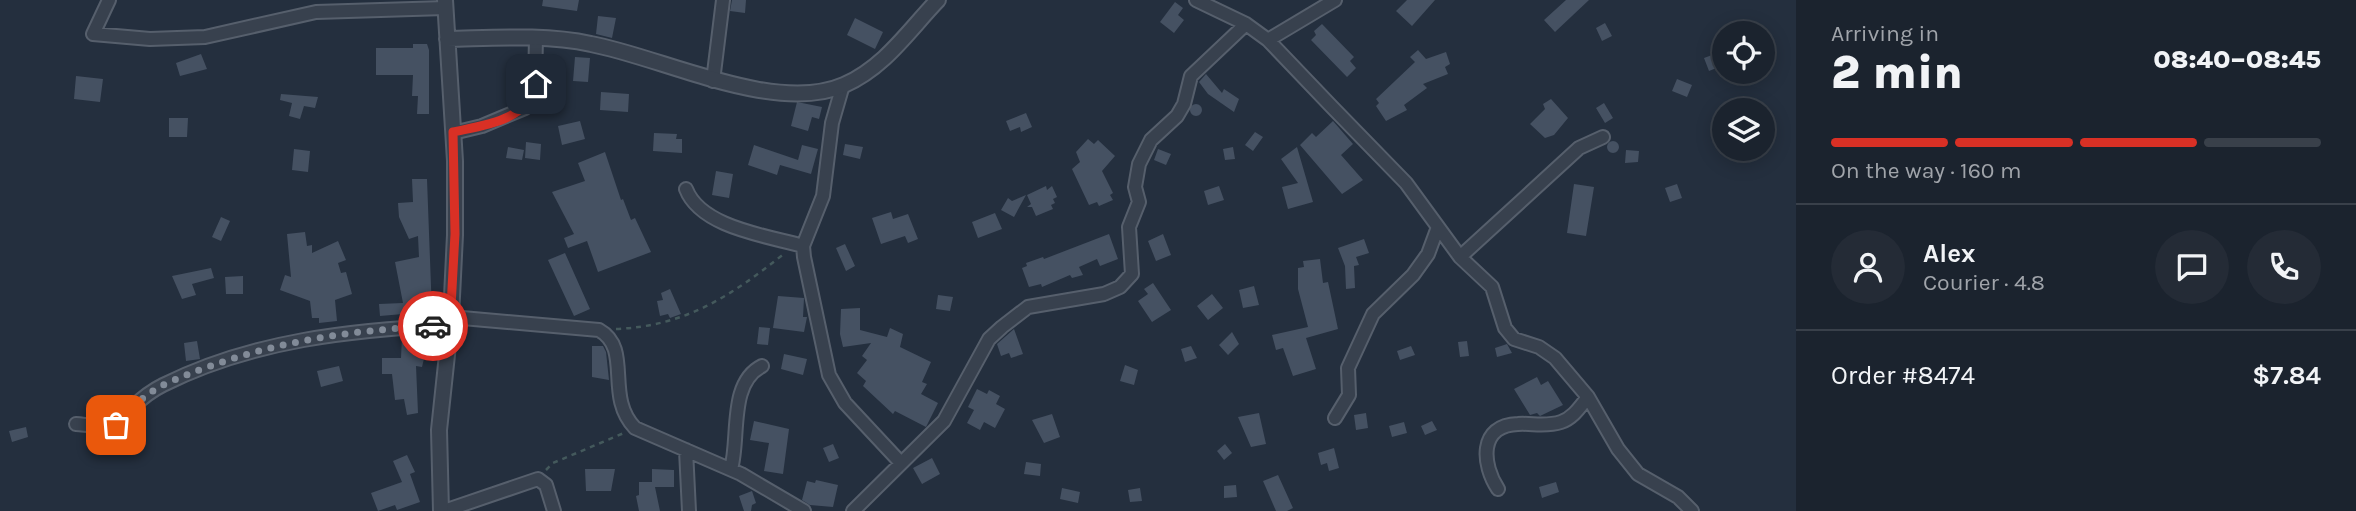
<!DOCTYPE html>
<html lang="en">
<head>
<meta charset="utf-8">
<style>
  :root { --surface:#1b232e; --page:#242b36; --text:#f1f3f6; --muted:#a0a4aa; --line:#39404a; --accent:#d93025 }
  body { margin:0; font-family:Karla,sans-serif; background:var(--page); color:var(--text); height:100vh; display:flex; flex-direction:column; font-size:26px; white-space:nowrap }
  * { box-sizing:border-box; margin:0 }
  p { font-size:23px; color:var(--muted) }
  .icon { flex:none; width:38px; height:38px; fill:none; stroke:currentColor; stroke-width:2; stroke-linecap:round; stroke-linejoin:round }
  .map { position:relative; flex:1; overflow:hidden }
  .details { display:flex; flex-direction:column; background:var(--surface); width:560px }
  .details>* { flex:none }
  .buttons { position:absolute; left:1712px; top:21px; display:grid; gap:14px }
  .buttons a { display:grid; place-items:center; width:63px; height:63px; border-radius:50%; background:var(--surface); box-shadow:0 4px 18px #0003,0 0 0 2px var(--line); font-size:35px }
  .pin { position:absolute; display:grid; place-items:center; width:60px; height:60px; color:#fff; margin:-30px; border-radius:14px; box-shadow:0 4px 10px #0006 }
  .courier { position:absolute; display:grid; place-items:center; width:70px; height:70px; margin:-35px; border:5px solid #d93025; border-radius:50%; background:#fff; color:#222; box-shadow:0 2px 9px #0007 }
  .summary em { font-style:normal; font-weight:800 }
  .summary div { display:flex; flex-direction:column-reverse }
  .summary { display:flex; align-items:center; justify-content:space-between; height:119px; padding:0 35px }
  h1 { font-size:46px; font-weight:800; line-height:52px }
  .bar { display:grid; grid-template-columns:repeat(4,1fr); gap:10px 7px; align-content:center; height:84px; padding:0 35px }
  .bar i { height:9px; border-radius:5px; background:var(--line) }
  .bar .selected { background:var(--accent) }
  .bar p { grid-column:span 4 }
  .line { display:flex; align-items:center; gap:18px; padding:0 35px; border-top:2px solid var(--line) }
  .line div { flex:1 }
  .round { display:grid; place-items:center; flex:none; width:74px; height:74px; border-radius:37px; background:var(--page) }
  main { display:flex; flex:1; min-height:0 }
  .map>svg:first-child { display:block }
</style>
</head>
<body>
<main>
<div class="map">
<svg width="1796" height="511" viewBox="0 0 1796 511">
  <rect width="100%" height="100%" fill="#242f3e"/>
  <path fill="#455162" d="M543 0H579L577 11 542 6Z
    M732 0H746L745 13 730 11Z
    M1407 0H1435L1412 26 1396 11Z
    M1566 0H1589L1555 32 1544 20Z
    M1175 2 1183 8 1178 15 1184 20 1174 33 1160 22Z
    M598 16 616 18 612 38 596 34Z
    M855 18 883 32 875 49 847 35Z
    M1605 23 1612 36 1602 41 1596 28Z
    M1322 24 1354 57 1350 61 1356 68 1347 77 1311 40 1316 35 1314 31Z
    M413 44H427L429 50V114H417L418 96H412L413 75H376V48H413Z
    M1418 50 1426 59 1446 52 1450 64 1445 67 1448 74 1423 84 1427 88 1404 105 1407 110 1386 121 1376 106 1379 103 1376 99 1415 62 1410 57Z
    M1720 52 1724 65 1709 71 1704 58Z
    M201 54 207 69 180 76 176 63Z
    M575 57 590 58 588 82 573 81Z
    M1206 74 1222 93 1224 89 1239 99 1234 112 1208 94 1199 82Z
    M76 76 103 79 100 102 74 99Z
    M1677 79 1692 85 1687 97 1672 91Z
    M601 92 629 94 628 112 600 110Z
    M281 94 318 97 315 108 304 106 300 119 289 116 292 103 280 100Z
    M1551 99 1568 118 1554 135 1545 138 1530 124 1545 109 1543 104Z
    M797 102 822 107 819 119 812 117 808 131 791 126Z
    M1604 103 1613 118 1605 123 1596 108Z
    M1190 110a6 6 0 1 1 12 0a6 6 0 1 1-12 0Z
    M1026 113 1032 127 1021 132 1020 127 1010 131 1006 121Z
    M169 118H188L187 137H169Z
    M580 121 585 139 562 145 558 126Z
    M1333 121 1353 144 1341 155 1363 180 1342 194 1300 145 1312 133 1316 137Z
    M1255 132 1263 137 1253 151 1245 145Z
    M654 133 677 134 676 139H682V153L653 151Z
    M1088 139 1094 144 1098 140 1115 156 1102 171 1113 193 1110 195 1113 200 1099 206 1097 202 1089 205 1072 169 1080 162 1076 152Z
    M1607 147a6 6 0 1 1 12 0a6 6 0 1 1-12 0Z
    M526 142 541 144 540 160 525 158Z
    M845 144 863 147 860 159 843 155Z
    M754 145 798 160 802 145 818 149 811 174 780 165 777 175 748 165Z
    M508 147 524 150 522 160 506 158Z
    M1233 147 1235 159 1225 160 1223 149Z
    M1297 147 1313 202 1288 209 1282 187 1298 183 1281 159Z
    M294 149 310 151 308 172 292 170Z
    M1158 149 1171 154 1166 165 1154 160Z
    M1626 150 1639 151 1638 162 1625 163Z
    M605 152 621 200 623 199 631 220 635 218 651 252 598 272 587 241 568 248 564 238 574 234 552 192 585 181 578 163Z
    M716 171 733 174 729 198 712 195Z
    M412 179H427L432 313 415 314V318L403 319V314L380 316 379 304 403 303 395 262 419 257 418 236 409 239 399 217 398 203 413 202Z
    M1574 184 1594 187 1586 236 1567 233Z
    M1677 184 1682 198 1670 202 1665 188Z
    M1046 186 1047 190 1052 186 1057 197 1053 199 1055 203 1051 205 1053 209 1036 216 1032 207H1027L1031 204 1027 195Z
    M1219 186 1224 200 1208 205 1204 191Z
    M1026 195 1014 217 1001 210 1008 198 1012 201Z
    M891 212 893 219 908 214 918 239 908 243 905 236 881 244 872 218Z
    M995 213 1002 229 978 238 972 222Z
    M221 217 230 221 221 241 212 237Z
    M305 232 307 246 312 245V253L338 241 346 260 338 263 341 273 346 272 352 294 335 300 337 321 319 323V318H312L310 301 280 290 285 275 291 277 287 234Z
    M1109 234 1118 259 1100 266 1097 259 1079 267 1083 275 1072 278 1070 275 1042 287 1041 284 1029 287 1022 268 1027 266 1026 263 1043 257 1044 259Z
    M1163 234 1171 255 1156 261 1148 241Z
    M1364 239 1369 253 1356 257 1359 265 1354 266 1355 288 1346 289 1345 266 1338 248Z
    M845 244 855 266 846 271 836 248Z
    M565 253 590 309 574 316 548 260Z
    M1320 259 1323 283 1328 282 1338 329 1306 338 1316 369 1293 376 1283 348 1276 350 1272 335 1308 327 1298 289V268L1304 267 1303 261Z
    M211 268 214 278 192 284 196 295 182 299 172 276Z
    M243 276V294H226L225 277Z
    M1153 283 1171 310 1152 322 1138 301 1148 294 1144 289Z
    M1254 286 1259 305 1243 308 1239 290Z
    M670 289 681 314 670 318 668 314 660 316 657 301 663 300 661 293Z
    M1212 294 1223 308 1208 320 1197 306Z
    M938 295 953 297 950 311 936 309Z
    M778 296 804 298 803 317H807L804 332 773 328Z
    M860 308V330L887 337 890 328 903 334 900 347 931 362 922 382 927 384 921 394 938 403 926 427 895 411 893 414 863 386 866 381 857 373 867 360 862 356 871 343 843 347 840 334 841 309Z
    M759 327 770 328 768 345 757 344Z
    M1014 329 1023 354 1011 358 1009 353 1001 356 997 344Z
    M1232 332 1239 344 1228 355 1219 345Z
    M414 336V340L428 342 422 367 416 366 418 413 407 415 404 399 395 400 392 374H382V358H401L402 337Z
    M197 341 200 359 186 361 184 343Z
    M1467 341 1469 356 1460 357 1458 342Z
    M1507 344 1512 353 1497 357 1495 348Z
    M592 346H603L606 352 609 380 592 377Z
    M1191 346 1197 358 1185 362 1181 349Z
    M1411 346 1415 355 1400 360 1397 351Z
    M784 354 807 359 803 375 781 369Z
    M1125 365 1138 370 1134 385 1120 381Z
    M339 366 343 381 321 387 317 371Z
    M1537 377 1541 385 1548 381 1563 405 1540 416 1537 413 1530 415 1514 389Z
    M977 389 987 394 989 390 1000 396 996 404 1005 409 995 428 984 422 980 430 967 423 974 410 968 407Z
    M1259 413 1266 444 1251 447 1238 417Z
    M1366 413 1368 428 1356 430 1354 415Z
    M1052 414 1060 437 1044 443 1032 420Z
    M754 421 789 429 783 474 764 471 769 443 750 440Z
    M1432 421 1437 430 1425 435 1421 426Z
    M1404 422 1407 433 1392 437 1389 426Z
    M26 427 28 437 12 442 9 431Z
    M833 444 839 458 829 462 823 448Z
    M1225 444 1232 453 1224 460 1217 451Z
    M1334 448 1339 468 1329 471 1327 463 1321 465 1318 453Z
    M407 455 415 472 410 474 420 502 397 510 395 505 378 511 371 493 402 482 393 461Z
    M932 458 940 474 922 484 913 468Z
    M1026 462 1041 464 1040 476 1024 474Z
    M585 469H615L611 491H586Z
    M652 469 674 470V487H655L660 511H639L636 496 639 495V482H652Z
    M1278 475 1293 508 1287 511H1276L1263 481Z
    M816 480 838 485 833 507 810 505 802 500 807 481 815 483Z
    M1556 482 1559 492 1542 498 1539 487Z
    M1236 485 1237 497 1224 498V486Z
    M1062 488 1080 492 1078 503 1060 499Z
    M1140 488 1142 501 1130 502 1128 490Z
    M752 491 756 503 752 505 751 511H744L739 496Z"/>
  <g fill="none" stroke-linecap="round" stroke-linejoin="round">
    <g stroke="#565f6c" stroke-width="16">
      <path id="minor" d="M109 0 93 34 150 39 205 37 316 12 445 8
        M1196 0 1246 24 1268 40 1332 107 1406 183 1460 257 1492 287 1505 328 1514 339 1539 347 1555 358 1588 397 1618 449 1638 474 1678 497 1692 511
        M1268 40 1335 0
        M713 81 723 0
        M843 85 832 123 823 196 803 246 804 257 829 375 845 403 900 462
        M453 133 482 126 525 108 535 84 536 38
        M686 189C701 228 769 236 803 246
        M1460 257 1579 148 1603 137
        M451 317 599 330C633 349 604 396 635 428L741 474 804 511
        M1335 418 1349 395 1348 368 1373 314 1413 275 1428 254 1438 227
        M76 424C89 425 107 429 119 423 126 420 128 412 133 407 141 399 153 390 163 385 253 340 352 330 450 325
        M686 450 689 511
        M731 469C740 438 728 383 762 366
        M1498 489C1482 465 1478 425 1518 424 1532 423 1546 427 1561 422 1573 418 1580 407 1588 397
        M444 511 538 479 546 485 554 511
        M853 511 944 421 989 339 1002 327 1028 307 1104 294 1120 287 1132 274 1129 227 1139 202 1135 187 1139 164 1151 140 1177 116 1184 104 1191 76 1246 24"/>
    </g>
    <g stroke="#565f6c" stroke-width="18">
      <path id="tertiary" d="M447 39C495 38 544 34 591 44 661 57 775 115 844 85 885 67 909 30 938 0
        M441 511 439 430 451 317 455 235V161L445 0"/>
    </g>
    <path stroke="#44595c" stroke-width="2.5" stroke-dasharray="5 5" stroke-linecap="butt" d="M616 329C686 326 731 296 785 253
      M546 470 553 463 624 433"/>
    <use href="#minor" stroke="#38414e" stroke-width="12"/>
    <use href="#tertiary" stroke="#38414e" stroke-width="14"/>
  </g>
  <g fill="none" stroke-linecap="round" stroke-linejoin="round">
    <path stroke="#828b98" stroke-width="7" stroke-dasharray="0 12.6" d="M116 425C125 420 127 413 134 406 142 398 155 389 165 384 254 345 337 331 433 326"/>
    <path stroke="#d93025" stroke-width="9" d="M433 326 450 325 455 234 453 132C486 125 526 121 536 84"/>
  </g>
</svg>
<div class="buttons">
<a><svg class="icon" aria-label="locate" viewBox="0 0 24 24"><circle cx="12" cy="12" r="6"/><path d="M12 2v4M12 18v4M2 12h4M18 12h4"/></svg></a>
<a><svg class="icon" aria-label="layers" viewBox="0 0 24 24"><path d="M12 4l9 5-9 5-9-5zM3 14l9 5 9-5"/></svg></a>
</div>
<div class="pin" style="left:116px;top:425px;background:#ea580c"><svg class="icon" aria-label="bag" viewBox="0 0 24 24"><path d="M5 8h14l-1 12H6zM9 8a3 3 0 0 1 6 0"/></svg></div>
<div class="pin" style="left:536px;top:84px;background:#1f2937"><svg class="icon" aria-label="home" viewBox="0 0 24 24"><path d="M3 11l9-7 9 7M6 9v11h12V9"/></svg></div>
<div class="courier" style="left:433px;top:326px"><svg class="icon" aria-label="car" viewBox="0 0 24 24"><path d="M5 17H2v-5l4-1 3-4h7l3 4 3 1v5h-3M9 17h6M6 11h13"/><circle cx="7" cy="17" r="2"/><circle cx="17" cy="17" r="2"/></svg></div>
</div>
<section class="details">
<div class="summary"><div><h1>2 min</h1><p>Arriving in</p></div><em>08:40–08:45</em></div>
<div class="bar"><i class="selected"></i><i class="selected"></i><i class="selected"></i><i></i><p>On the way · 160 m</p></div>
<div class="line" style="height:126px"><a class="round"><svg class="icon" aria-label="person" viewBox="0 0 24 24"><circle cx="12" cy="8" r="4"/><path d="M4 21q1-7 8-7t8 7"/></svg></a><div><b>Alex</b><p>Courier · 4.8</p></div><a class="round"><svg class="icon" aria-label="chat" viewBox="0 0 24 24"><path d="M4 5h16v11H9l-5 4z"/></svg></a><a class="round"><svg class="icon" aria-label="phone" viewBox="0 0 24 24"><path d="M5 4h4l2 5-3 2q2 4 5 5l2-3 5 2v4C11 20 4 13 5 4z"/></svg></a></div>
<div class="line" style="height:91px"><div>Order #8474</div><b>$7.84</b></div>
</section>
</main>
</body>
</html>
